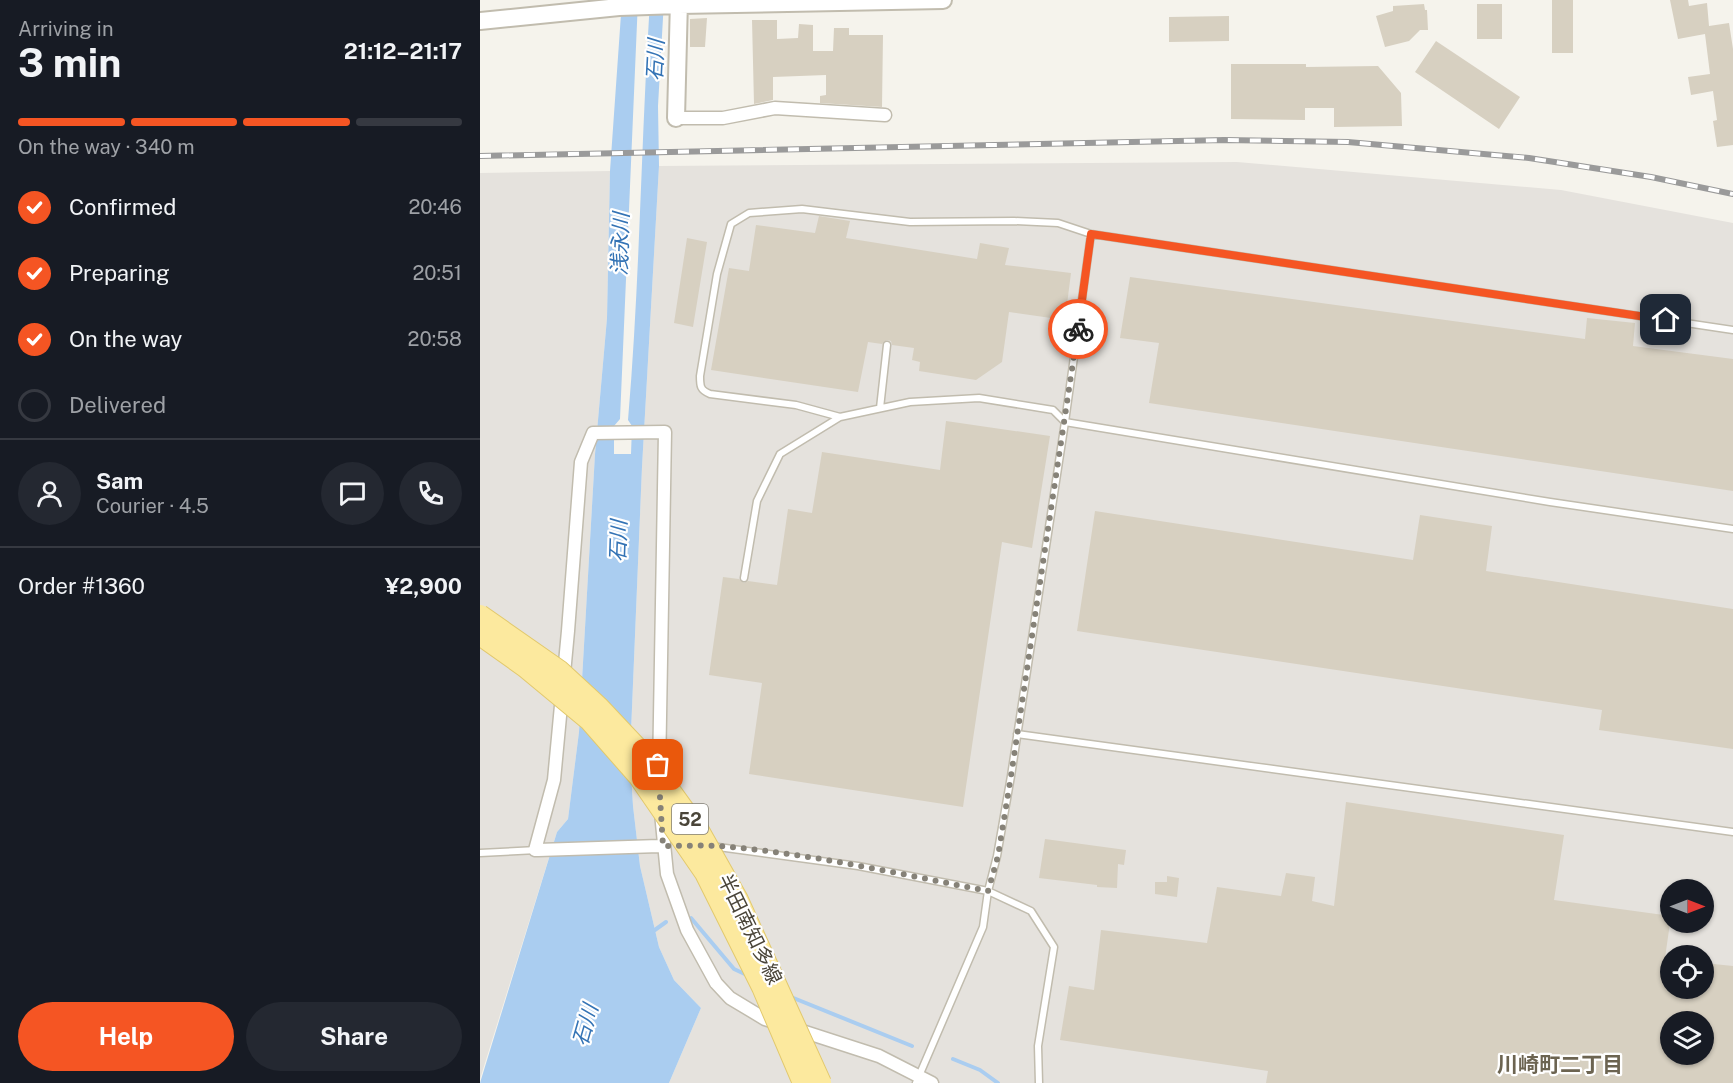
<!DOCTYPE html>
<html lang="en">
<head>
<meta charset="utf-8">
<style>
  :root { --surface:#171b24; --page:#242831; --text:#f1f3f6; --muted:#9ea1a6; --line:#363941; --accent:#f55523 }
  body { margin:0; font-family:"Public Sans","Noto Sans JP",sans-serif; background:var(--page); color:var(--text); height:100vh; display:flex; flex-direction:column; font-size:22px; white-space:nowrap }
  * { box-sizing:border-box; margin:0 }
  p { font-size:20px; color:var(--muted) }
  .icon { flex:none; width:33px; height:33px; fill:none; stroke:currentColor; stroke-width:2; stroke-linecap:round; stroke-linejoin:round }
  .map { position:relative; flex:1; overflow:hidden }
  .side { display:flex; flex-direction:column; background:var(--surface); width:480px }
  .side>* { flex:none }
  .needle { width:39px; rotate:90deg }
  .tools { position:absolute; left:1180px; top:879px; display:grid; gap:12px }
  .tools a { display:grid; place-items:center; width:54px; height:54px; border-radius:50%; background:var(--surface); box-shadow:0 2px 4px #0004; font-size:30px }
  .pin { position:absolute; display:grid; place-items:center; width:51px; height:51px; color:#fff; margin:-26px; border-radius:12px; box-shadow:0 3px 9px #0006 }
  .courier { position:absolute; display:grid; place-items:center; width:60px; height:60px; margin:-30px; border:4px solid #f55523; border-radius:50%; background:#fff; color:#222; box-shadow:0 2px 8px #0007 }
  .overview em { font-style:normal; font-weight:700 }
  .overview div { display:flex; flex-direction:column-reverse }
  .overview { display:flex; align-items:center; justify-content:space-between; height:102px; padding:0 18px }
  h1 { font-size:39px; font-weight:700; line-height:45px }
  .bar { display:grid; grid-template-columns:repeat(4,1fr); gap:9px 6px; align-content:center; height:72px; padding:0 18px }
  .bar i { height:8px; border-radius:4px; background:var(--line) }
  .bar .on { background:var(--accent) }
  .bar p { grid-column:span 4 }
  .line { display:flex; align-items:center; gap:15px; padding:0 18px; border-top:2px solid var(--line) }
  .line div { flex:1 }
  .round { display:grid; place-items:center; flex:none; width:63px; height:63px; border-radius:32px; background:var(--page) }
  ol { padding:0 18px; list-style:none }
  li { display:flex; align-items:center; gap:18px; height:66px }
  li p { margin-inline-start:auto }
  li .icon { padding:6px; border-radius:50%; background:var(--accent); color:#fff; stroke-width:4 }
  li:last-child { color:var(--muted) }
  li i { width:33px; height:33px; border:3px solid var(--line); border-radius:50% }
  .primary-button { display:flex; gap:12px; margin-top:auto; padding:12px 18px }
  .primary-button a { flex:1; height:69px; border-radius:36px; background:var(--accent); color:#fff; font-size:24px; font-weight:700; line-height:69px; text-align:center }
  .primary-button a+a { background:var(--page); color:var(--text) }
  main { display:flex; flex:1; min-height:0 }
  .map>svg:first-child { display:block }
</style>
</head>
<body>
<main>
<section class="side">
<div class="overview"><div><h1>3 min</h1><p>Arriving in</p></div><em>21:12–21:17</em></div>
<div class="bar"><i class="on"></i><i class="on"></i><i class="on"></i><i></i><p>On the way · 340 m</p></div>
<ol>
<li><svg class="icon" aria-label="check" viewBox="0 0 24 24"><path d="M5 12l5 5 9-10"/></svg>Confirmed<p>20:46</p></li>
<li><svg class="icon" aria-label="check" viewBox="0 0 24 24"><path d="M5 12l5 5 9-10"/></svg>Preparing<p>20:51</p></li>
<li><svg class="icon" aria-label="check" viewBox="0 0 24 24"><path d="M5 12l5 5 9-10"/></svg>On the way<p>20:58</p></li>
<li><i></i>Delivered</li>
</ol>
<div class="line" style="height:108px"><a class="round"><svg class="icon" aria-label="person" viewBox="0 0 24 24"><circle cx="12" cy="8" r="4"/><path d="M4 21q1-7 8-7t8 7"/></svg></a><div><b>Sam</b><p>Courier · 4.5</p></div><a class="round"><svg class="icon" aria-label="chat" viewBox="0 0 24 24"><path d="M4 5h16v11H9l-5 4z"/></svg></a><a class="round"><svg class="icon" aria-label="phone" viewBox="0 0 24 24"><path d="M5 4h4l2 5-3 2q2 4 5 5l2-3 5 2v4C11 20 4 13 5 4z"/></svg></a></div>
<div class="line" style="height:78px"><div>Order #1360</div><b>¥2,900</b></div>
<div class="primary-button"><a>Help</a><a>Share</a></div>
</section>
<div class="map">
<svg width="1253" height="1083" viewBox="0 0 1253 1083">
  <rect width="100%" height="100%" fill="#f5f3ec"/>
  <path fill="#e5e2dd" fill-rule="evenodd" d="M757 162 1081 190 1253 223V1083H189L221 1008 194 980 179 947 160 866 153 806 150 756 162 467 179 166ZM1191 890H1224V922H1191ZM1191 956H1224V988H1191ZM1191 1022H1224V1054H1191Z
    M130 171 127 318 115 454 99 732 88 819 77 832 0 1079V173Z"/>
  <path fill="#aacdf0" d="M142 0H158L140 419 134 426V454H151L152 426 148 420C160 280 161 140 170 0H184L178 106 179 166 162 467 150 756 153 806 160 866 179 947 194 980 221 1008 189 1083H0L77 832 88 819 99 732 115 454 127 318 130 171Z"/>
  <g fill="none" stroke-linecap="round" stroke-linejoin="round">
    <path stroke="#aacdf0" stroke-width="4" d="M211 918 254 969 269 976
      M172 932 186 922
      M311 997 432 1046
      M473 1059 500 1070 518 1083"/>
  </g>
  <path fill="#d7d0c1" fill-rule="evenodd" d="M1072 0H1093V53H1072Z
    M1190 0H1208L1209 6 1227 3 1229 26 1249 23 1253 49V145L1237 147 1233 121 1237 120 1233 91 1211 95 1208 77 1230 74 1225 34 1198 39Z
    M944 4 945 10H947L948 30H940L929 41 905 47 896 16 913 11V6Z
    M997 4H1022V39H997Z
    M749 16V41L689 42V17Z
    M227 18 225 47H210V19Z
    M272 20H297V39L318 38 319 24 333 25V51H353L354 28H369V35H403L402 107 340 103V96L346 95V75L293 77V100L274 104Z
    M956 41 1040 97 1019 129 935 72Z
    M751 64H826V67L898 66 921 93 922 126 854 127V108H825V120L751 119Z
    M339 216 370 221 366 238 497 259 500 243 529 248 525 265 591 273 585 320 529 312 522 362 496 380 439 371 440 362 432 360 434 348 412 345 411 341 407 340 402 344 388 342 378 392 231 370 249 268 269 271 276 225 335 233Z
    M207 238 227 242 213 327 194 323Z
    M650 277 1105 339 1107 318 1155 323 1153 346 1253 359V491L669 403 679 343 640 338Z
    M466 421 570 436 552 548 522 542 483 807 269 774 282 683 229 675 243 577 259 579 264 583 268 581 297 585 308 509 332 513 342 452 460 470Z
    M615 511 933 560 940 515 1012 526 1006 571 1253 609V749L1119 730 1122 710 597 631Z
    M866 802 1084 835 1074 900 1191 916 1185 958 1191 959V988H1224V963L1253 966V1083H786L788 1071 580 1040 589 986 614 990 621 930 727 943 737 887 801 896 806 873 835 877 832 901 854 906ZM1191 1022H1224V1054H1191Z
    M565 839 646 850 644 865 638 864 637 888 617 887V885L559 878Z
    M687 876 699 878 697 897 675 894V882H687Z"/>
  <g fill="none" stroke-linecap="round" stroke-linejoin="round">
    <g stroke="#c1bcae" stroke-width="9">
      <path id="service" d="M611 234 585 422 1070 502 1253 529
        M400 408 407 345
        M360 417 316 405 230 394C220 390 220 386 220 376L237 274 251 224 269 213 322 209 430 222 534 221 578 223 611 234 1253 330
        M264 578 277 501 300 454 360 417 430 402 499 398 573 410 585 422 531 776 517 856 508 891 503 927 436 1083
        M537 734 1253 832
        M231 846 378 866 508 891 551 911 574 947 558 1046 559 1083
        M0 853 57 850"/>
    </g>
    <g stroke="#c1bcae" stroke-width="15">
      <path id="minor" d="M196 118H243L295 108 405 115
        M181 813 187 874 207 930 236 983 250 998 285 1019 399 1056 452 1083
        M55 850 74 780 88 631 101 462 113 433 185 432 179 774
        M58 850 179 846"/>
    </g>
    <g stroke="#c1bcae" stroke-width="20">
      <path id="tertiary" d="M0 21 139 7 199 5 463 0
        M196 118 199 0"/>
    </g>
    <use href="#service" stroke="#fff" stroke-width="6"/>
    <use href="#minor" stroke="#fff" stroke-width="12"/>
    <use href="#tertiary" stroke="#fff" stroke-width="16"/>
    <g stroke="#9a9a9a" stroke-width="6">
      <path id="rail" d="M0 156 744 140 868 142 1049 158 1171 177 1253 194"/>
    </g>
    <use href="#rail" stroke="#fff" stroke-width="4" stroke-dasharray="11" stroke-linecap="butt"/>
    <g stroke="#e2c96d" stroke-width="22" stroke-linecap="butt">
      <path id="primary-bridge" d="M0 615 80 671 119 707 166 757 218 829 258 900 341 1083
        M0 635 45 667 109 720 159 777 225 873 282 987 323 1083"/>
    </g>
    <use href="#primary-bridge" stroke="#fce99e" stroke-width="20"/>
  </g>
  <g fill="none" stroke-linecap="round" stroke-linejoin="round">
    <path stroke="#868278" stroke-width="6" stroke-dasharray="0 10.8" d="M178 765 183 846C201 846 220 845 238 846 329 853 419 874 508 891L518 856 531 776 598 329"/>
    <path stroke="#f55523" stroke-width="8" d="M598 329 611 234 1186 320"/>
  </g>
  <g text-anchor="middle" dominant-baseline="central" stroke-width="4.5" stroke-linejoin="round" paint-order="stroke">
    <rect fill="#fff" stroke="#807d74" stroke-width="1.5" x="192" y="804" width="36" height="30" rx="4.5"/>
    <g font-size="18" font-weight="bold" fill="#4a4539">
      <text x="210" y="819">52</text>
    </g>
    <g font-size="20" fill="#4a4539" stroke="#fff">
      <text transform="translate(270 929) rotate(64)">半田南知多線</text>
    </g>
    <g font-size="21" font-style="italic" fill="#3373b5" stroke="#fff">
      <text transform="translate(175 60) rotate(-87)">石川</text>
      <text transform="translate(140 244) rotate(-88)">浅永川</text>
      <text transform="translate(138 541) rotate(-88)">石川</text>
      <text transform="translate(105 1025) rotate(-74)">石川</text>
    </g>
    <g font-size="21" font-weight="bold" fill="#6c6451" stroke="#fff">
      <text x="1080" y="1064">川崎町二丁目</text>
    </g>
  </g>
</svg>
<div class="tools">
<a><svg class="needle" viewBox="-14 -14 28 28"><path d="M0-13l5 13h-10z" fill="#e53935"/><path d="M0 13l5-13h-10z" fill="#9ea1a6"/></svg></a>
<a><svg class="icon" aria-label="locate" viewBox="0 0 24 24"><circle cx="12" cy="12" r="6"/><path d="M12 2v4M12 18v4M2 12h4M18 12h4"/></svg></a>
<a><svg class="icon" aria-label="layers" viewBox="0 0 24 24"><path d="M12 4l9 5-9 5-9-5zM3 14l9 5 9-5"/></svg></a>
</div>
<div class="pin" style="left:178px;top:765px;background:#ea580c"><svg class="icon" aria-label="bag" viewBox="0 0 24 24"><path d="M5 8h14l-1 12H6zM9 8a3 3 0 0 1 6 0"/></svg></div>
<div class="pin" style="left:1186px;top:320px;background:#1f2937"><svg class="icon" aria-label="home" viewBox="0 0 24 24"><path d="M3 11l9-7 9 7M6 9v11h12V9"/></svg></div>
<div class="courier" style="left:598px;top:329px"><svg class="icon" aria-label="bike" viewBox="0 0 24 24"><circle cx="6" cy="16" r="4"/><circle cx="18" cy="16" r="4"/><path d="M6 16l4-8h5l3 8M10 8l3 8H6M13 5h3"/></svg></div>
</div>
</main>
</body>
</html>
